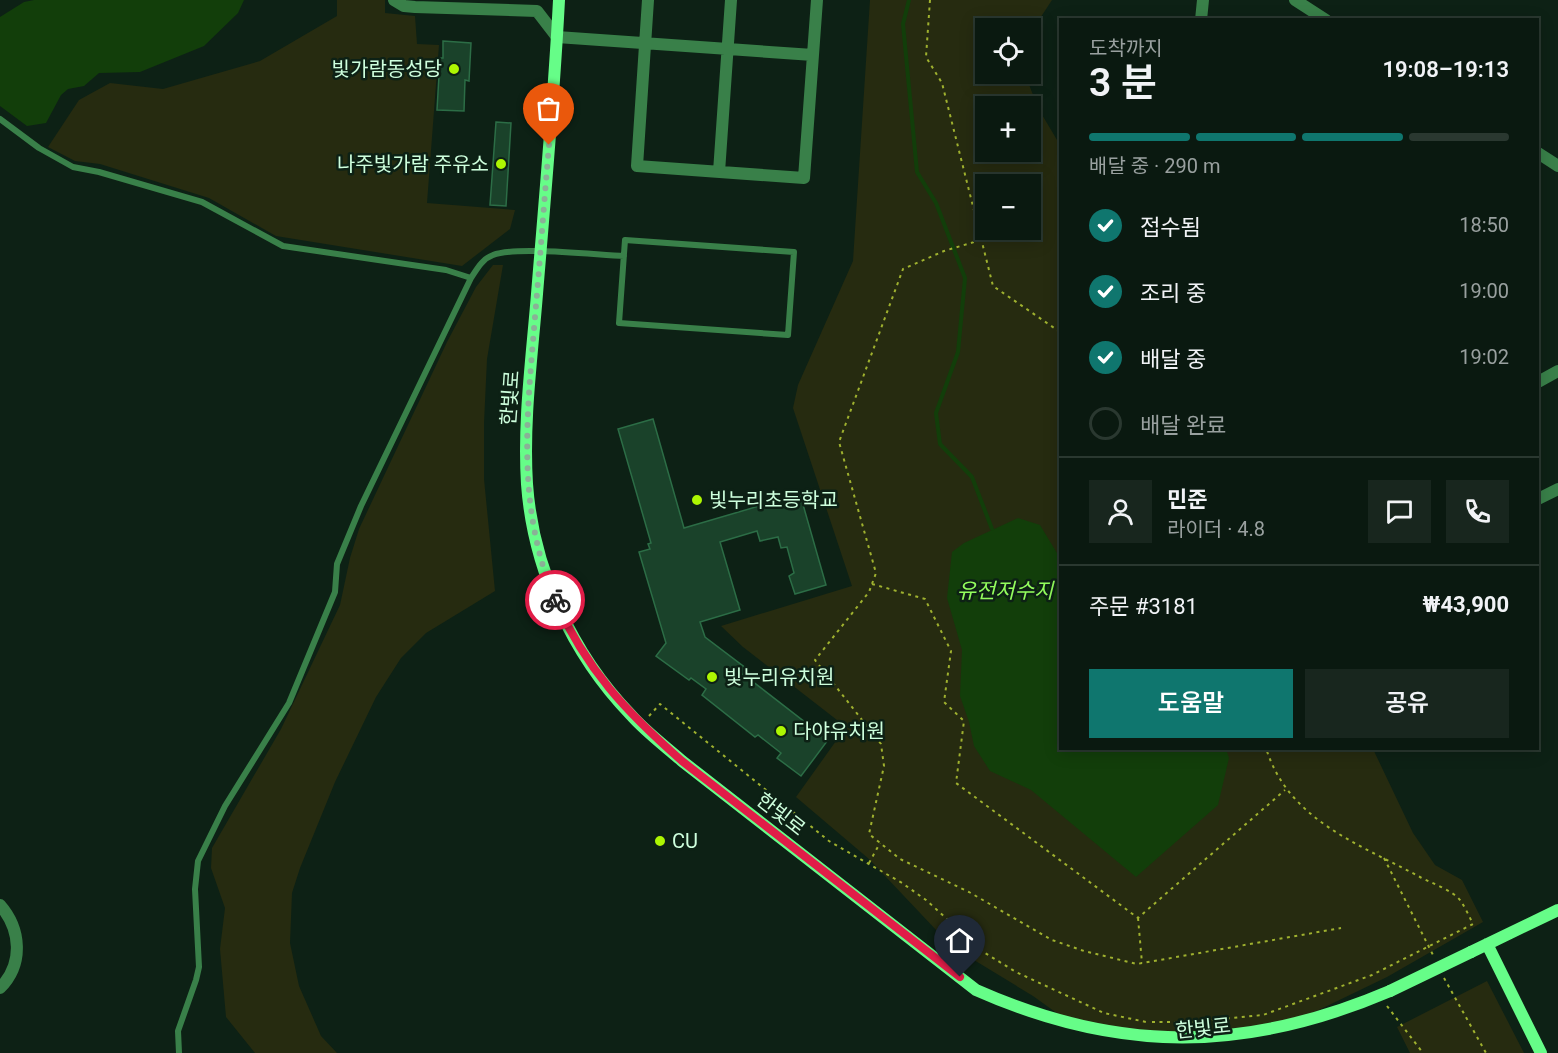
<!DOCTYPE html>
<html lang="ko">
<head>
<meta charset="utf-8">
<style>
  :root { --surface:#0a1910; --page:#18261e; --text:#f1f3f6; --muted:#99a09f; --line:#2a3830; --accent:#0f766e }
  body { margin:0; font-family:Roboto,"Noto Sans KR",sans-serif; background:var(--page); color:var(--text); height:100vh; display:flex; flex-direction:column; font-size:22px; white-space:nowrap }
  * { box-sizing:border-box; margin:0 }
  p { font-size:20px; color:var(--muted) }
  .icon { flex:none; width:33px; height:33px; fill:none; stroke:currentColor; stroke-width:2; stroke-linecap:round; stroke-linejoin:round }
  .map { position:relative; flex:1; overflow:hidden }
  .side { position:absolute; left:1059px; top:18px; width:480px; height:732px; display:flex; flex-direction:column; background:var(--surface); border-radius:0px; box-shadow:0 3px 15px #0003,0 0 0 2px var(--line) }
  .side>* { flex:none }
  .buttons { position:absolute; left:975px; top:18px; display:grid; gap:12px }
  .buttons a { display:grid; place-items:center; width:66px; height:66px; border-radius:0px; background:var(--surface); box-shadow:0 3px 15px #0003,0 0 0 2px var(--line); font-size:30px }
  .pin { position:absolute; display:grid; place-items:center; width:51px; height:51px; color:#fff; margin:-62px -26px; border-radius:50% 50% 50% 0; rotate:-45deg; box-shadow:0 0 6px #0007 }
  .pin .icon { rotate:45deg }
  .courier { position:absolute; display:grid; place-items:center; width:60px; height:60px; margin:-30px; border:4px solid #e11d48; border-radius:50%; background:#fff; color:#222; box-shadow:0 2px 8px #0007 }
  .overview em { font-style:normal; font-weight:600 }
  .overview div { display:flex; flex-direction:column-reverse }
  .overview { display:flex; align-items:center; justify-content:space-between; height:102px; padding:0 30px }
  h1 { font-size:39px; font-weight:600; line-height:45px }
  .bar { display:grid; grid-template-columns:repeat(4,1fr); gap:9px 6px; align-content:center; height:72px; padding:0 30px }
  .bar i { height:8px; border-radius:4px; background:var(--line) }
  .bar .on { background:var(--accent) }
  .bar p { grid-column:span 4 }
  .line { display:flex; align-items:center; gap:15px; padding:0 30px; border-top:2px solid var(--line) }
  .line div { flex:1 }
  .round { display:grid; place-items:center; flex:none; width:63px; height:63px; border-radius:0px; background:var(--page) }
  ol { padding:0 30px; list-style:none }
  li { display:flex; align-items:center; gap:18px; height:66px }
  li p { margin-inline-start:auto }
  li .icon { padding:6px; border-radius:50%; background:var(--accent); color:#fff; stroke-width:4 }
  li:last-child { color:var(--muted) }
  li i { width:33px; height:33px; border:3px solid var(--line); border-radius:50% }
  .primary-button { display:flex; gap:12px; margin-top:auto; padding:12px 30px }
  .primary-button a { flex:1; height:69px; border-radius:0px; background:var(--accent); color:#fff; font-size:24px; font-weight:600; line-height:69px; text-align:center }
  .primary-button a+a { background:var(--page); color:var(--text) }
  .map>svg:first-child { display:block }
</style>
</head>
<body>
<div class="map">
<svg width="1558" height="1053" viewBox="0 0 1558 1053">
  <rect width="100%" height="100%" fill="#0d2115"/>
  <path fill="#262b10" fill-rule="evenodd" d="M337 0H385V13L415 16 417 44 439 45 427 203 515 210 510 229 462 266 276 236 209 198 100 164 75 161 48 147 79 100 110 83 163 89 260 61 337 16Z
    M870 0H1052L1031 32 1030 28H986V74H1025L1038 108 1060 145V219L1057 220 1060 225V748L1373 749 1413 833 1435 865 1462 880 1483 922 1387 977 1296 1021 1252 1036 1198 1043 1123 1037 1065 1019 1033 996 974 960 938 932 869 859 796 797 846 727 743 647 721 626 852 586 793 408 798 385 853 261ZM986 106H1030V152H986ZM986 184H1030V230H986Z
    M493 265H503L487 359 484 423V479L495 591 426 633 401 658 376 697 335 782 300 868 292 893 290 943 299 986 321 1036 337 1053H255L226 1017 220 949 225 908 211 868 212 848 281 729 340 605 350 558 359 529 447 342 476 287Z
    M1487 981 1524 1053H1410L1397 1027Z"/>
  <path fill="#123e0a" d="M34 0H244L238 13 204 46 140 72 99 73 84 86 68 89 61 95 46 123 27 126 0 106V17L24 2Z
    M1018 518 1040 525 1060 558V748L1226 749 1229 758 1218 805 1136 877 1031 790 990 771 974 746 969 722 960 696 962 650 947 598 952 552 964 543Z"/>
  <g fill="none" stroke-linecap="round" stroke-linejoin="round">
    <path stroke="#123e0a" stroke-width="4" d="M909 0 903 24 917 172 936 203 965 278 958 352 936 413 940 444 972 477 992 529"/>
  </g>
  <path fill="#1a422a" stroke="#2c6d46" stroke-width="1.5" d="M443 41 471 43 469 81 465 80 464 111 437 110 440 58H443Z
    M496 122 511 123 506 206 490 205Z
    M653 419 684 528 800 494 826 585 795 594 789 576 794 573 787 547 781 548 778 537 760 541 757 531 720 542 740 610 700 622 705 637 747 669 743 674 828 740 801 776 777 758 781 753 758 735 755 737 702 695 706 689 691 678 689 680 656 656 666 643 639 552 650 549 648 544 651 543 618 429Z"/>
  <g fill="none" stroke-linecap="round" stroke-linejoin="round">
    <path stroke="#9fb12f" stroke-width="2" stroke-dasharray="3 4.5" stroke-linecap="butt" d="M930 0 926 57 942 83 993 286 1060 332
      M981 240 944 251 903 269 839 442 876 573 869 592 815 660 881 744 884 766 869 834 900 859 969 892 1052 940 1084 951 1137 964 1341 928
      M872 584 925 599 951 651 944 702 964 721 956 783 1138 918 1285 790
      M649 716 660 704 829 841 902 883 926 900 985 953 1016 972 1104 1013 1146 1022
      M1384 858 1434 957
      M869 863 880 843
      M1138 918 1142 963
      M1444 978 1486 1053
      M1387 1006 1423 1053
      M1152 1022H1192L1263 1015 1372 975 1473 924C1469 916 1465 907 1460 900 1452 890 1431 883 1420 877 1359 844 1288 820 1266 748"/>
    <path stroke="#398049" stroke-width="6" d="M0 119 39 148 73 167 99 172 202 202 283 246 446 270 471 278
      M625 240 794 252 788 335 619 323Z
      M179 1053 178 1031 196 980 199 967 195 889 198 861 225 806 289 703 335 592 337 564 361 506 471 278C477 269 482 259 493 255 515 246 596 255 624 256"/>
    <path stroke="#398049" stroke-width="12" d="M394 0 404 6 415 7 537 11 557 37 813 55
      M648 0 637 166 804 178 817 0
      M1295 0 1326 20
      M1201 20 1203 0
      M1538 153 1558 166
      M719 172 731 0
      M1538 382 1558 371
      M1538 499 1558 489
      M0 905C21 929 24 964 0 988"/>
    <path stroke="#66fd88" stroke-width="12" d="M559 0C554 98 545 196 537 294 532 357 523 421 527 484 533 569 572 654 631 715 646 732 665 746 682 761L976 990C1118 1053 1245 1053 1390 991
      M1487 944 1541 1053
      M1471 952 1558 910"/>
    <path stroke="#66fd88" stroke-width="12" d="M1390 991 1471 952"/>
  </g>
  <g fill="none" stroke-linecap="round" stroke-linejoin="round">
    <path stroke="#8ab197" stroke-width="6" stroke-dasharray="0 10.8" d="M549 145C544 203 540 260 535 317 527 416 516 505 555 600"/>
    <path stroke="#e11d48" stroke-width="8" d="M555 600C587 670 625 711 682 761L960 977"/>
  </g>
  <g fill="#adf602" stroke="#0d2115" stroke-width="2">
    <circle cx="454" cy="69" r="6"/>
    <circle cx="501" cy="164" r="6"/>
    <circle cx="697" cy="500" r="6"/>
    <circle cx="712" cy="677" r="6"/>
    <circle cx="781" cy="731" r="6"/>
    <circle cx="660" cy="841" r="6"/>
  </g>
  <g text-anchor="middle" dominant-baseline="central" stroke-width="5" stroke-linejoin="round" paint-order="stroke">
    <g font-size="20" fill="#ceffdd" stroke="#0d2115" text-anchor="start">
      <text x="442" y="69" text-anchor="end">빛가람동성당</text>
      <text x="489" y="164" text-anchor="end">나주빛가람 주유소</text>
      <text x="709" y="500">빛누리초등학교</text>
      <text x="724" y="677">빛누리유치원</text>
      <text x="793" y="731">다야유치원</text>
      <text x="672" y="841">CU</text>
    </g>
    <g font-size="20" fill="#ceffdd" stroke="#0d2115">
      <text transform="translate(510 398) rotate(-86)">한빛로</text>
      <text transform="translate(781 814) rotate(38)">한빛로</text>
      <text transform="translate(1203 1028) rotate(-6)">한빛로</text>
    </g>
    <g font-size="21" font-style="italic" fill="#93fd5d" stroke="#0d2115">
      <text x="1005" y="591">유전저수지</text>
    </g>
  </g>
</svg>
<div class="buttons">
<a><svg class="icon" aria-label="locate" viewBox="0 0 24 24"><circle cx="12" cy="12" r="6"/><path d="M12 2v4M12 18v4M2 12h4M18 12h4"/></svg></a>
<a>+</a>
<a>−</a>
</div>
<div class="pin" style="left:549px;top:145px;background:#ea580c"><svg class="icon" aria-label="bag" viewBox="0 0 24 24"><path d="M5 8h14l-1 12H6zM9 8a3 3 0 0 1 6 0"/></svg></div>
<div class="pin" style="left:960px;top:977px;background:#1f2937"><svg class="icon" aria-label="home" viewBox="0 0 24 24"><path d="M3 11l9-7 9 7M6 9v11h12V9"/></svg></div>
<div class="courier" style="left:555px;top:600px"><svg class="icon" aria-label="bike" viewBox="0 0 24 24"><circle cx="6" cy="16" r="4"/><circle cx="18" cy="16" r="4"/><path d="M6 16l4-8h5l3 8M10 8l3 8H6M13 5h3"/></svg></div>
<section class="side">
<div class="overview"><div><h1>3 분</h1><p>도착까지</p></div><em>19:08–19:13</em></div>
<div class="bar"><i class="on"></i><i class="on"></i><i class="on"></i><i></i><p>배달 중 · 290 m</p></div>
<ol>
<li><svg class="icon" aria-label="check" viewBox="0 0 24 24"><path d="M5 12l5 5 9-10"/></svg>접수됨<p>18:50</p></li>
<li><svg class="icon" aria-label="check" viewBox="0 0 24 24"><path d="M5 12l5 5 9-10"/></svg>조리 중<p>19:00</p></li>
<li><svg class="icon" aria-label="check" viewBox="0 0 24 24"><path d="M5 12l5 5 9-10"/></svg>배달 중<p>19:02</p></li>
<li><i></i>배달 완료</li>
</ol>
<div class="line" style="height:108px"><a class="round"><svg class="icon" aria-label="person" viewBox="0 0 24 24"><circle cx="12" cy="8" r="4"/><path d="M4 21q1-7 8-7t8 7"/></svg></a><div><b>민준</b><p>라이더 · 4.8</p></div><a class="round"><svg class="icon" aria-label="chat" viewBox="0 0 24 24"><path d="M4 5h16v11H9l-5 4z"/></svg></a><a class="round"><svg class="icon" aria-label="phone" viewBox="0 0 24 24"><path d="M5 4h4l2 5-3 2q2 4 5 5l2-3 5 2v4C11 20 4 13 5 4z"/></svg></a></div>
<div class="line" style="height:78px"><div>주문 #3181</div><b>₩43,900</b></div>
<div class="primary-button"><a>도움말</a><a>공유</a></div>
</section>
</div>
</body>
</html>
